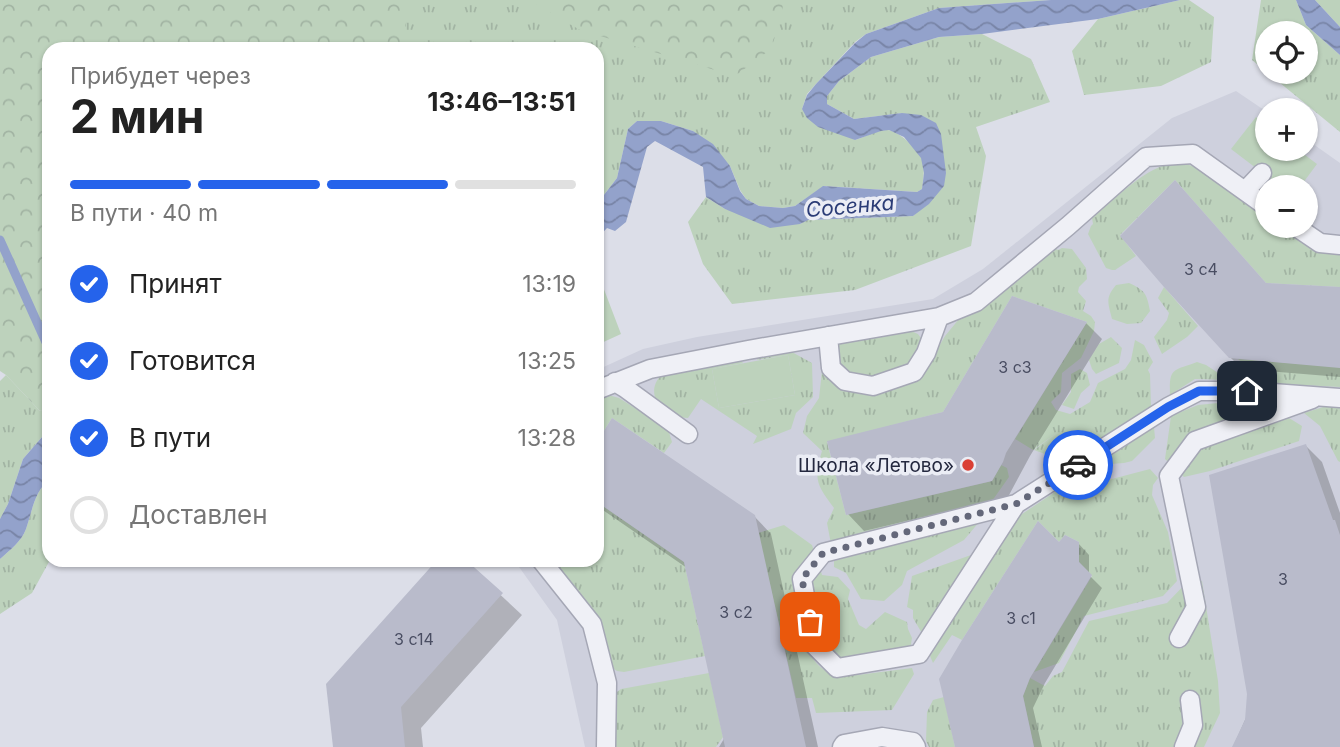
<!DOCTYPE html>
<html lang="ru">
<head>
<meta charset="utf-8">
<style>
  :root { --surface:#fff; --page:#f6f6f6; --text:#222; --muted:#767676; --line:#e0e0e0; --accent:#2563eb }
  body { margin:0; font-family:Inter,sans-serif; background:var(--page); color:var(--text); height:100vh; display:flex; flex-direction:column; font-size:26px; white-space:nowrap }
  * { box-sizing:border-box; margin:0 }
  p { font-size:23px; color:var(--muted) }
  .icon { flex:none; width:38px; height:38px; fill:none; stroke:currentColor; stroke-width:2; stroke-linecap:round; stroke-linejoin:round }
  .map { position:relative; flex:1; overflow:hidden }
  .drawer { position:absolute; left:42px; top:42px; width:562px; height:525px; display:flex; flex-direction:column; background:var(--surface); border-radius:21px; box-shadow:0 2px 5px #0004 }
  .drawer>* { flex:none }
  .tools { position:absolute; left:1255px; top:21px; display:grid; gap:14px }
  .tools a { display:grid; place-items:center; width:63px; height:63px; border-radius:50%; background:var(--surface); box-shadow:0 2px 5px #0004; font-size:35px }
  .pin { position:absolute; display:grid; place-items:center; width:60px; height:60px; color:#fff; margin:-30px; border-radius:14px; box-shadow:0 4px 10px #0006 }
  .courier { position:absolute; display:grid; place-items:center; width:70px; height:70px; margin:-35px; border:5px solid #2563eb; border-radius:50%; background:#fff; color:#222; box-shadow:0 2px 9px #0007 }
  .summary em { font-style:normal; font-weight:700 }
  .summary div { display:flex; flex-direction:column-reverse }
  .summary { display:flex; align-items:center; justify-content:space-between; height:119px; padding:0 28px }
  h1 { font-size:46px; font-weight:700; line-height:52px }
  .bar { display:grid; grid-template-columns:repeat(4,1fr); gap:10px 7px; align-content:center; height:84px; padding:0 28px }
  .bar i { height:9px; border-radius:5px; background:var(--line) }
  .bar .selected { background:var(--accent) }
  .bar p { grid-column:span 4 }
  ol { padding:0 28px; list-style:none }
  li { display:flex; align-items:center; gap:21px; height:77px }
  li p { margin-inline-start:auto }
  li .icon { padding:7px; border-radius:50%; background:var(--accent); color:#fff; stroke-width:4 }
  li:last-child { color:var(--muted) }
  li i { width:38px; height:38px; border:4px solid var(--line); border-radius:50% }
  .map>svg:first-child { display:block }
</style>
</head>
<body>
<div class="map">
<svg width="1340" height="747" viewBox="0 0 1340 747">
  <defs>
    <pattern id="grass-tufts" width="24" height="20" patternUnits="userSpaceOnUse" patternTransform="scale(1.75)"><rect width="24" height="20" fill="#bdd2bc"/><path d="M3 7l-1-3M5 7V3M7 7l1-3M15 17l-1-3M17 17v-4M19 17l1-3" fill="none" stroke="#a2b4a3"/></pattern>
    <pattern id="forest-crowns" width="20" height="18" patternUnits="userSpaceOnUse" patternTransform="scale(1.75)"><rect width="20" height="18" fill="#bdd2bc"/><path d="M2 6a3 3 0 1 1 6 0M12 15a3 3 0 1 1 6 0" fill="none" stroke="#a2b4a3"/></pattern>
    <pattern id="water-waves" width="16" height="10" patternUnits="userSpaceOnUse" patternTransform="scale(1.75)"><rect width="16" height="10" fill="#93a2cb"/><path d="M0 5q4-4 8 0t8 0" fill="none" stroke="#7884a6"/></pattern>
  </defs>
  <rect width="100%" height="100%" fill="#dcdee8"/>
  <path fill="#ced0dd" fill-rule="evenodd" d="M1236 91 1267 112V149H1306V139L1340 163V747H585L557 620 514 560H597V370L643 349 697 337 933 299 983 269 1172 118ZM1267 187H1306V226H1267Z"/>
  <path fill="url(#grass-tufts)" fill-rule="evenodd" d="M0 0H1051L939 8 866 34 855 42 816 84 807 94 802 109 855 140C865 137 877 130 887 130 898 130 915 147 921 157 926 166 923 179 922 189L917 192 824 186 795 206 783 208 759 206 746 199 740 190 730 166 693 131 661 121H637L628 129 617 178 597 204V49H49Z
    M1180 0H1189L1214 17 1211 62 1161 86 1084 95 1072 51 1098 19Z
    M1261 0H1296L1306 25 1340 55V132L1252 60ZM1267 33H1306V72H1267Z
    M1315 0H1340V27Z
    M982 34 1031 59 1050 102 976 127 986 156 971 246 855 290 732 304 703 264 688 222 706 197 725 209 800 224 807 220 913 216 944 186 903 113 854 119 827 104V96L839 81 871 57 939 37Z
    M1170 163H1183L1195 167 1267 216V226H1281L1309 245 1340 252V287L1266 283 1175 180 1120 235 1136 256 1115 270H1112L1106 268 1088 234 1091 226 1093 224 1092 218C1116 198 1140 172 1170 163Z
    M1054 248 1058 250 1062 248 1072 249 1086 268 1087 279 1079 287 1078 292 1086 301 1083 311 1091 316 1095 322 1094 331 1081 358 1062 373 1061 392 1051 402 1056 410 1070 414 1090 402 1098 383 1125 369 1131 360 1135 340 1144 345 1153 362 1148 370 1150 374 1151 406 1063 466H1054L1045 454 1034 450 1058 432 1033 450 1015 439 1087 322 1012 296 943 412 827 442 846 515 992 481 1001 465 1007 468 1009 477 992 501 831 544 827 523 834 508C817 485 813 480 822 451L803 433 807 416 819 398 822 371 841 386 925 370 945 336 959 319 982 307Z
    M597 271 621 334 597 345Z
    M1129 283C1145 290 1147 294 1150 311L1141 323 1127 324 1112 319C1108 303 1105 298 1116 285Z
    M1164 287 1198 326 1187 337 1162 354 1154 337 1167 320 1169 313 1158 298Z
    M911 331 918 334 923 341 913 365 874 377 852 376 839 367 837 346 841 343Z
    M1111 337 1122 348 1119 363 1096 374 1092 369 1089 360 1099 344Z
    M790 351 812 363 813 397 796 413 791 429 753 444 757 436 701 399 688 418C666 417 642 397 661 375L739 359 743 363 712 369 719 408 795 395 788 355 757 360 759 356Z
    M1238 359 1340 367V387L1267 383Z
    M1197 362 1206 365 1229 380 1195 379 1170 395C1169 367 1173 371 1197 362Z
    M1080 369 1087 373 1090 385 1081 393 1074 409 1062 405 1071 392V374Z
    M6 375 40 411 49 406V429L23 459 8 504 0 519V381Z
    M605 394 619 398 668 429 672 442 664 453 612 418 597 442V398Z
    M1258 399 1302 426 1299 441 1210 471 1184 477 1165 459 1171 416 1198 405Z
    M1333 404H1340V462L1338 461 1320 426 1304 413Z
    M1154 427 1155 438 1132 461 1124 463 1097 465Z
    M1150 469 1158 478 1153 485 1152 495 1168 532 1177 581 1163 596 1084 616 1059 663 1034 672 1092 576 1079 562V542L1065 535 1059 542 1038 521 962 640 952 635 933 663 930 656 1013 520 1061 488 1066 491Z
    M49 480 50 560 32 593 0 614V559C10 550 21 542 26 529 32 512 34 492 49 480Z
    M597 502 684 562 705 656 624 672 617 671 611 667 597 619 554 560H597Z
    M980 521 964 540 907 571 902 585 884 601 861 599 846 573 834 567V561Z
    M784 525 812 545 814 551C804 559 799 565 796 577L807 647C821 680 842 677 873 673 886 671 899 670 912 668L914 674 892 710 816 713 812 698H796L758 533Z
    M971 555 923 635 913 618V610L907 607 912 576Z
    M820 568 822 575 838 577 850 590 848 599 859 625 866 629 885 612 907 622 908 629 912 638 910 650 840 659 825 647 811 587 813 571Z
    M1190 579 1202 581 1218 681 1220 713 1204 747H1034L1023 696 1030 678 1045 686 1053 676 1062 672 1089 621 1167 603Z
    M709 673 723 737 716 747H614V694L621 689Z
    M944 697 955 747H929L926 741 927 712 933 700Z"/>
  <path fill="url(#forest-crowns)" d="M0 0H408L404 49H49V406L40 411 6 375 0 371Z
    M529 0H782L783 12 771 49 735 76 580 30Z"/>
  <path fill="#bdd2bc" d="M1256 117 1267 126V149H1297L1317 164 1300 187H1281L1231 149Z
    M788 355 795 395 719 408 712 369Z"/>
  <path fill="url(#water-waves)" d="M1051 0H1180L1098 19 982 34 939 37 871 57 839 81 827 96V104L854 119 902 113 921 115 936 123 941 134 946 173 944 186 929 204 913 216 808 220 800 224 770 228 725 209 706 197 703 167 655 141 647 147 626 222 615 231 607 228 597 239V204L617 178 628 129 637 121H661L693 131 713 144 730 166 740 191 746 199 759 206 783 208 795 206 823 186 917 192 922 189 924 173 921 158 904 137 889 130 881 131 855 140 818 127 807 118 802 109 807 95 816 84 855 43 866 34 939 8Z
    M1296 0H1315L1340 27V55L1306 25Z
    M49 429V480C34 492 32 512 26 529 21 542 10 550 0 559V519L8 504 23 459Z"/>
  <path fill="#0003" d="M1267 284 1340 288V377L1242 369 1230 357Z
    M1086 323 1102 339 1030 456 1008 497 864 531 848 514Z
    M613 421 754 516 771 534 818 747H719L725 737 687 568 597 506V445Z
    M1306 446 1322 462 1340 513V747H1233L1248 713Z
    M1078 543 1089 555V575L1102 588 1045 683 1033 708 1042 747H957L1059 544Z
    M439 560H463L522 615 421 728 423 747H334Z"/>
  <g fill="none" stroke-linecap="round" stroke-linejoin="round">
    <path stroke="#93a2cb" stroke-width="9" d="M0 240 49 349"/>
  </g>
  <path fill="#b9bbcb" d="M1175 180 1266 283 1340 287V368L1229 358 1164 287 1120 236Z
    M1012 296 1087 322 1006 453 1003 462 992 481 846 515 827 441 943 412Z
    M612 418 755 515 806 747H725L684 562 597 502V442Z
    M1306 444 1333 520H1335L1340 535V747H1232L1245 720 1247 694 1209 475Z
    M1038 521 1059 542 1065 535 1079 542V562L1092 575 1030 678 1023 696 1034 747H955L939 679 962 640Z
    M437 560H466L503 593 401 707 405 747H333L326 684Z"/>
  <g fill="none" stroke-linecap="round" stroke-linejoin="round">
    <g stroke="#a5a7b5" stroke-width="21">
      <path id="lane" d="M1245 191 1262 173
        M1295 226 1320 243 1340 245
        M828 336 831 368 845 381 873 386 914 372 926 353 939 317
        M615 382 625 388 688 434
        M597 390 650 369 748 350 939 317 976 302 1068 226 1146 157 1193 154 1267 207
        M1016 504 919 654 837 668 814 645 802 579 823 553 1016 504 1168 407 1199 391H1246L1340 398
        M541 560 592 624 607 683 606 747
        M1179 638 1196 607 1169 476 1195 441 1312 399
        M842 747 844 744 882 737 913 742 916 747
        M1184 747 1193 725 1190 700"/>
    </g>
    <use href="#lane" stroke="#eff0f6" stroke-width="18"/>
  </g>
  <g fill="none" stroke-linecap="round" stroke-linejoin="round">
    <path stroke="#64687a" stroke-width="7" stroke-dasharray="0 12.6" d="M810 622 802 579 823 553 1016 504 1078 465"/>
    <path stroke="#2563eb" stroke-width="9" d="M1078 465 1168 407 1199 391H1247"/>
  </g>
  <circle fill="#da3f34" stroke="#ebedf5" stroke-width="2.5" cx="968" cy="465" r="7"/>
  <g text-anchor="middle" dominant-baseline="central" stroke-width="7" stroke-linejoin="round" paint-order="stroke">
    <g font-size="16" fill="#494d62">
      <text x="1201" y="269">3 с4</text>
      <text x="1015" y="367">3 с3</text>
      <text x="1283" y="579">3</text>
      <text x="736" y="612">3 с2</text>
      <text x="1021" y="618">3 с1</text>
      <text x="414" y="639">3 с14</text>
    </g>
    <g font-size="19" fill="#24283f" stroke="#ebedf5" text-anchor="end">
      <text x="954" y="465">Школа «Летово»</text>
    </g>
    <g font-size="21" font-style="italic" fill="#2b3c76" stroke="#ebedf5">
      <text transform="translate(850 206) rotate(-5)">Сосенка</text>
    </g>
  </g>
</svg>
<div class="tools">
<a><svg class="icon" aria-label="locate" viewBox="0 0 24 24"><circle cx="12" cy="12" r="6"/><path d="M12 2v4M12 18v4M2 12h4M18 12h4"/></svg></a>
<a>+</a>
<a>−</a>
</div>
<div class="pin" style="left:810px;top:622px;background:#ea580c"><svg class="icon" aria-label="bag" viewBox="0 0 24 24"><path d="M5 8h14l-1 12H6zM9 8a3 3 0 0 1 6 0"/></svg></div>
<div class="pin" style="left:1247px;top:391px;background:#1f2937"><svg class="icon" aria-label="home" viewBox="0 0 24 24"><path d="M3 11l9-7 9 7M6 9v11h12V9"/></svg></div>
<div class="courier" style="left:1078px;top:465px"><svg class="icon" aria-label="car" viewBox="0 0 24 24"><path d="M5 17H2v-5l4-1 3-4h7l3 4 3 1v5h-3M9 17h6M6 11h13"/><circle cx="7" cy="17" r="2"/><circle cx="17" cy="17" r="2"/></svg></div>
<section class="drawer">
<div class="summary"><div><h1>2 мин</h1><p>Прибудет через</p></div><em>13:46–13:51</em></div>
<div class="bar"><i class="selected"></i><i class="selected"></i><i class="selected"></i><i></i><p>В пути · 40 m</p></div>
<ol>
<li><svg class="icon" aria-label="check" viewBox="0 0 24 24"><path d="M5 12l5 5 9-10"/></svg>Принят<p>13:19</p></li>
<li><svg class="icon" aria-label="check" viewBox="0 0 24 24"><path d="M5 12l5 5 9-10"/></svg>Готовится<p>13:25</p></li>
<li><svg class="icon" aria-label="check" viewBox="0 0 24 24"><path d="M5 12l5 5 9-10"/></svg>В пути<p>13:28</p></li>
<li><i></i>Доставлен</li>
</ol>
</section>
</div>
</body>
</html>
